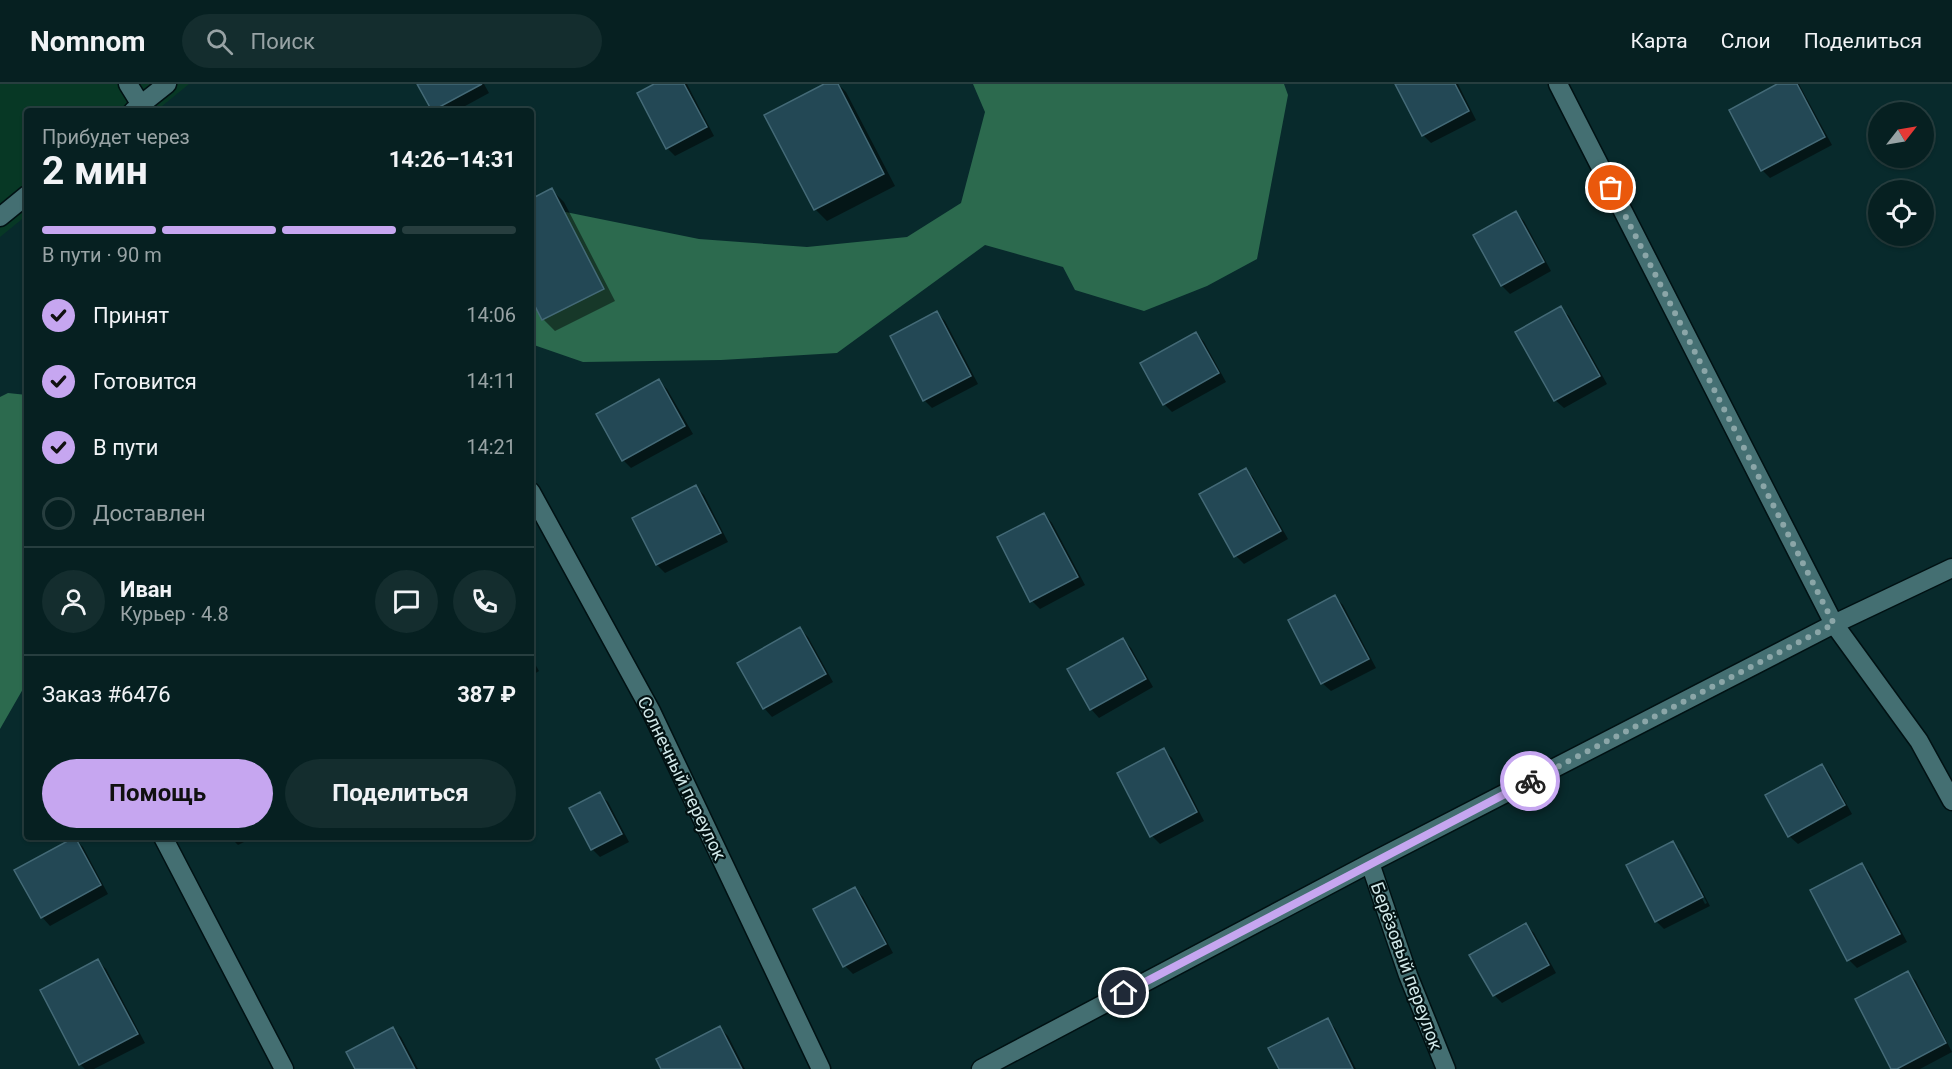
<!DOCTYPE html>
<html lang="ru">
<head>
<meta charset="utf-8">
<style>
  :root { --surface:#062021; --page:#142d2e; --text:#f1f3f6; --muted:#98a3a5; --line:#273e3f; --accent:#c6a6f0 }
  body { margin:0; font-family:Roboto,sans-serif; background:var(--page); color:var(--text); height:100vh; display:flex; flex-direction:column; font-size:22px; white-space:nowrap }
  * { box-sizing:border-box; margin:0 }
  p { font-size:20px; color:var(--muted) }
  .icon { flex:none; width:33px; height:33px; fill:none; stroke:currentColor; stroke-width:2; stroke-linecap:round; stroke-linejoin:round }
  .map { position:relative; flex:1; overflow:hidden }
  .panel { position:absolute; left:24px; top:24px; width:510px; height:732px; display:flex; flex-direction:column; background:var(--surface); border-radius:6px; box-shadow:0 2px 4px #0004,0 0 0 2px var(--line) }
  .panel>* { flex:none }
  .needle { width:39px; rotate:59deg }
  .fabs { position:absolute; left:1868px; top:18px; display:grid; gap:12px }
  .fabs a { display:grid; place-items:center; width:66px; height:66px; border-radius:50%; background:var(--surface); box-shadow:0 2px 4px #0004,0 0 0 2px var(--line); font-size:30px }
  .pin { position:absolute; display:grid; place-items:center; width:51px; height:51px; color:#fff; margin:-26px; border:3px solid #fff; border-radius:50%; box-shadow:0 2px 6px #0007 }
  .courier { position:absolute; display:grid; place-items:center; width:60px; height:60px; margin:-30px; border:4px solid #c6a6f0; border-radius:50%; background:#fff; color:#222; box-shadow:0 2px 8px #0007 }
  .head em { font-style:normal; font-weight:700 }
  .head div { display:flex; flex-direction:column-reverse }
  .head { display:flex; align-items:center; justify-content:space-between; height:102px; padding:0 18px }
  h1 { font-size:39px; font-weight:700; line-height:45px }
  .bar { display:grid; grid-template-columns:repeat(4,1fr); gap:9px 6px; align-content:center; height:72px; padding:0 18px }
  .bar i { height:8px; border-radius:4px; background:var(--line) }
  .bar .current { background:var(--accent) }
  .bar p { grid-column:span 4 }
  .line { display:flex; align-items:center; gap:15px; padding:0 18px; border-top:2px solid var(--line) }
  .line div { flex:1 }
  .round { display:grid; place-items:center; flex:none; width:63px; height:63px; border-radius:32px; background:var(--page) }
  ol { padding:0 18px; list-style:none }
  li { display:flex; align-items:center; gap:18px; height:66px }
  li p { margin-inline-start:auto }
  li .icon { padding:6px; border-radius:50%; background:var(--accent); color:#111; stroke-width:4 }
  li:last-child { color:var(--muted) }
  li i { width:33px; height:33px; border:3px solid var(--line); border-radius:50% }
  .cta { display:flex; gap:12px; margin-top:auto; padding:12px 18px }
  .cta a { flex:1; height:69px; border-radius:36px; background:var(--accent); color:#111; font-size:24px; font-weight:700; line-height:69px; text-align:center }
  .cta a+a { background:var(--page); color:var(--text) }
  header { display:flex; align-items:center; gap:36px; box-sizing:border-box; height:84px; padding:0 30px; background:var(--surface); border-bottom:2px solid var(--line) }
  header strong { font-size:28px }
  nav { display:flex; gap:33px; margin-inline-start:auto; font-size:21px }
  .search { width:420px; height:54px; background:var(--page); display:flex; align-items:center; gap:15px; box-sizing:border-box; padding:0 21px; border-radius:33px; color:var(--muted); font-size:22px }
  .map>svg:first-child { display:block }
</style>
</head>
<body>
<header>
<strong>Nomnom</strong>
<div class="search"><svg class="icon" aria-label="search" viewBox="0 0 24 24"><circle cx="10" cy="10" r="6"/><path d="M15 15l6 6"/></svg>Поиск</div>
<nav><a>Карта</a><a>Слои</a><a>Поделиться</a></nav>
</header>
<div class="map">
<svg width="1952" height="985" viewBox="0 0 1952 985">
  <rect width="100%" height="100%" fill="#082a2c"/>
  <path fill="#073825" d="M0 0H189L156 27H27V131L0 153Z"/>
  <path fill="#2c6a4e" d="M973 0H1284L1288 11 1257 175 1207 202 1144 227 1075 206 1063 183 985 161 837 269 721 276 583 278 531 260V121L699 155 807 163 907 153 961 119 985 28Z
    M8 309 27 311V598L0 645V313Z"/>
  <path fill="#0007" fill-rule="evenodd" d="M419 0H484L489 9 456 27H434Z
    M657 0H687L714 52 675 72 667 64Z
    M827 0H838L846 8 895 102 827 137 815 125Z
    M1396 0H1458L1476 36 1431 59 1423 51Z
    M1780 0H1799L1800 2 1832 61 1770 94 1762 86Z
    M552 106 564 118 615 217 555 247 543 235 531 211V116Z
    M1516 129 1524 137 1551 187 1510 210 1502 202 1475 152Z
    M1560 224 1569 232 1607 300 1564 324 1555 316 1517 248Z
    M937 229 945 237 978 300 932 324 924 316Z
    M1196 249 1204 258 1226 298 1172 328 1164 320Z
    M659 297 667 305 693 350 631 384 623 376Z
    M1245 385 1253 393 1288 455 1244 480 1236 472Z
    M696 403 704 411 728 458 665 489 657 481 634 435Z
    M1044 430 1052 439 1085 501 1040 525 1032 517Z
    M1335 513 1343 521 1376 584 1331 607 1322 599Z
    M800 545 808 553 833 598 772 633 764 624Z
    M1122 555 1131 564 1153 603 1099 634 1091 625Z
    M531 573 539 587 531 592Z
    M1164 666 1172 674 1204 737 1160 760 1152 752Z
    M1822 681 1830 690 1852 730 1798 760 1789 752Z
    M599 710 608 718 629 758 600 773 592 765Z
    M230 753H254L238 761Z
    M75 755 83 763 108 810 50 842 42 833Z
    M1673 759 1681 767 1710 822 1664 845 1656 837ZM1677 766H1680L1707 819 1705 820Z
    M1862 780 1870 789 1907 858 1857 884 1849 876Z
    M855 805 863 813 893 869 853 890 845 882Z
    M1526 841 1534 849 1556 889 1502 919 1494 911Z
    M98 877 106 885 145 959 94 985H85L80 980Z
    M1908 889 1916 897 1952 968 1920 985H1893Z
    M1327 936 1335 944 1356 985H1280Z
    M720 944 728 952 745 985H663Z
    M393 945 401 953 418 985H356Z"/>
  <path fill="#234855" stroke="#446a77" stroke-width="1.5" d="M417 0H482L432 27Z
    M654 0H684L707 43 666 65 637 9Z
    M824 0H838L884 90 814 126 764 31Z
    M1395 0H1455L1469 27 1422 52Z
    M1777 0H1797L1825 53 1761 87 1729 26Z
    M552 104 604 205 542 236 531 214V115Z
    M1516 127 1544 178 1501 202 1473 151Z
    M1561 222 1600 292 1554 317 1515 248Z
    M937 227 971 292 923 317 890 252Z
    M1196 248 1219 289 1163 321 1140 279Z
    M659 295 685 342 622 377 596 330Z
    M1246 384 1281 447 1234 473 1199 410Z
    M696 401 721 449 656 481 632 434Z
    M1044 429 1078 493 1030 518 997 453Z
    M1335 511 1369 575 1321 600 1288 536Z
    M800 543 826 590 763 625 737 579Z
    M1123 554 1146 595 1090 626 1067 585Z
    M1164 664 1197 728 1150 753 1117 689Z
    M1822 680 1845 721 1788 753 1765 711Z
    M600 708 622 750 591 766 569 724Z
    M75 753 101 801 41 834 14 786Z
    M1673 757 1703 813 1655 838 1626 781Z
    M1862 779 1900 850 1847 877 1810 806Z
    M855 803 886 860 843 883 813 825Z
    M1526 839 1549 881 1493 912 1469 871Z
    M98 875 138 950 79 981 40 906Z
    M1908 887 1946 959 1897 985H1891L1855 915Z
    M1328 934 1353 985H1279L1268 964Z
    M720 942 742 985H661L656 975Z
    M393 943 415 985H355L346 968Z"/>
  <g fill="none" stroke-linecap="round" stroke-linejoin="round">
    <g stroke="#001113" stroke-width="21">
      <path id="lane" d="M128 0 141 21
        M1558 0 1834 540
        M133 27 167 0
        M0 133 27 111
        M531 408 651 627 821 985
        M163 753 284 985"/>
    </g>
    <g stroke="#001113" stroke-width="21">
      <path id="street" d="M1834 540 1919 657 1952 717
        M1370 779 1408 891 1446 985
        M981 985 1370 779 1834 540 1952 484"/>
    </g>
    <use href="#lane" stroke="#446f72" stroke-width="18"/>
    <use href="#street" stroke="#446f72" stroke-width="18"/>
  </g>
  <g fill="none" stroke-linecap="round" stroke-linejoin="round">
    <path stroke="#8ba6a8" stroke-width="6" stroke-dasharray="0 10.8" d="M1530 697 1834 540 1611 104"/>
    <path stroke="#c6a6f0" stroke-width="8" d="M1124 909 1530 697"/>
  </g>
  <g text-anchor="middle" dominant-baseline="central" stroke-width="4.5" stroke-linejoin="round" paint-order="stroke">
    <g font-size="18" fill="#d2e9ea" stroke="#021112">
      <text transform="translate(682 694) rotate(64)">Солнечный переулок</text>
      <text transform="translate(1407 882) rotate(70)">Берёзовый переулок</text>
    </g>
  </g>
</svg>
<div class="fabs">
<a><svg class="needle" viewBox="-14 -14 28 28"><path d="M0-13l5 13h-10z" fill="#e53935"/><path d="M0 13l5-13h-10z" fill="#98a3a5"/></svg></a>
<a><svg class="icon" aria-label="locate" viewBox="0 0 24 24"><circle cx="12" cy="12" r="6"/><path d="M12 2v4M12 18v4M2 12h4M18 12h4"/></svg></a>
</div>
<div class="pin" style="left:1611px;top:104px;background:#ea580c"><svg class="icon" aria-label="bag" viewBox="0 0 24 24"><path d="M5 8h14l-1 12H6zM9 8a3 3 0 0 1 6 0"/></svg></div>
<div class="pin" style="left:1124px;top:909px;background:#1f2937"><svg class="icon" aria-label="home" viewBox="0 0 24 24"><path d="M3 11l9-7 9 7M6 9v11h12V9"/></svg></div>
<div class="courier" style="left:1530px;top:697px"><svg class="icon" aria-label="bike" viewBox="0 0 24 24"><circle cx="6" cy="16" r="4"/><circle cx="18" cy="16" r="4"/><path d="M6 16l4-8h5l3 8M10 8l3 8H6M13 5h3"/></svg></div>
<section class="panel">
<div class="head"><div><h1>2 мин</h1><p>Прибудет через</p></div><em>14:26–14:31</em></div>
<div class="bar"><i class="current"></i><i class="current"></i><i class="current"></i><i></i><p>В пути · 90 m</p></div>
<ol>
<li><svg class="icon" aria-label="check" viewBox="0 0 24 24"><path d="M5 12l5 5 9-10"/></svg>Принят<p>14:06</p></li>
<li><svg class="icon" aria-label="check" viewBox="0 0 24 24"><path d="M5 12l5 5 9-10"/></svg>Готовится<p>14:11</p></li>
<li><svg class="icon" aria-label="check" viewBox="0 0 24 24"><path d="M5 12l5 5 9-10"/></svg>В пути<p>14:21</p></li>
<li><i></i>Доставлен</li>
</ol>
<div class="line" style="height:108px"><a class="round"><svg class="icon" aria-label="person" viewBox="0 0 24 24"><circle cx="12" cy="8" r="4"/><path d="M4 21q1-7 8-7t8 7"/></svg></a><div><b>Иван</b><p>Курьер · 4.8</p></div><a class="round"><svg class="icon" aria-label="chat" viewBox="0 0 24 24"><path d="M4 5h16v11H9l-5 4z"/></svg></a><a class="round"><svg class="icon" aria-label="phone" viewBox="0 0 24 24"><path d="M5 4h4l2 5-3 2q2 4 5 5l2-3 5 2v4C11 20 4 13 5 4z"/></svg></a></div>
<div class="line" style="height:78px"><div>Заказ #6476</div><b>387 ₽</b></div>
<div class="cta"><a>Помощь</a><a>Поделиться</a></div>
</section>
</div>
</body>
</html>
